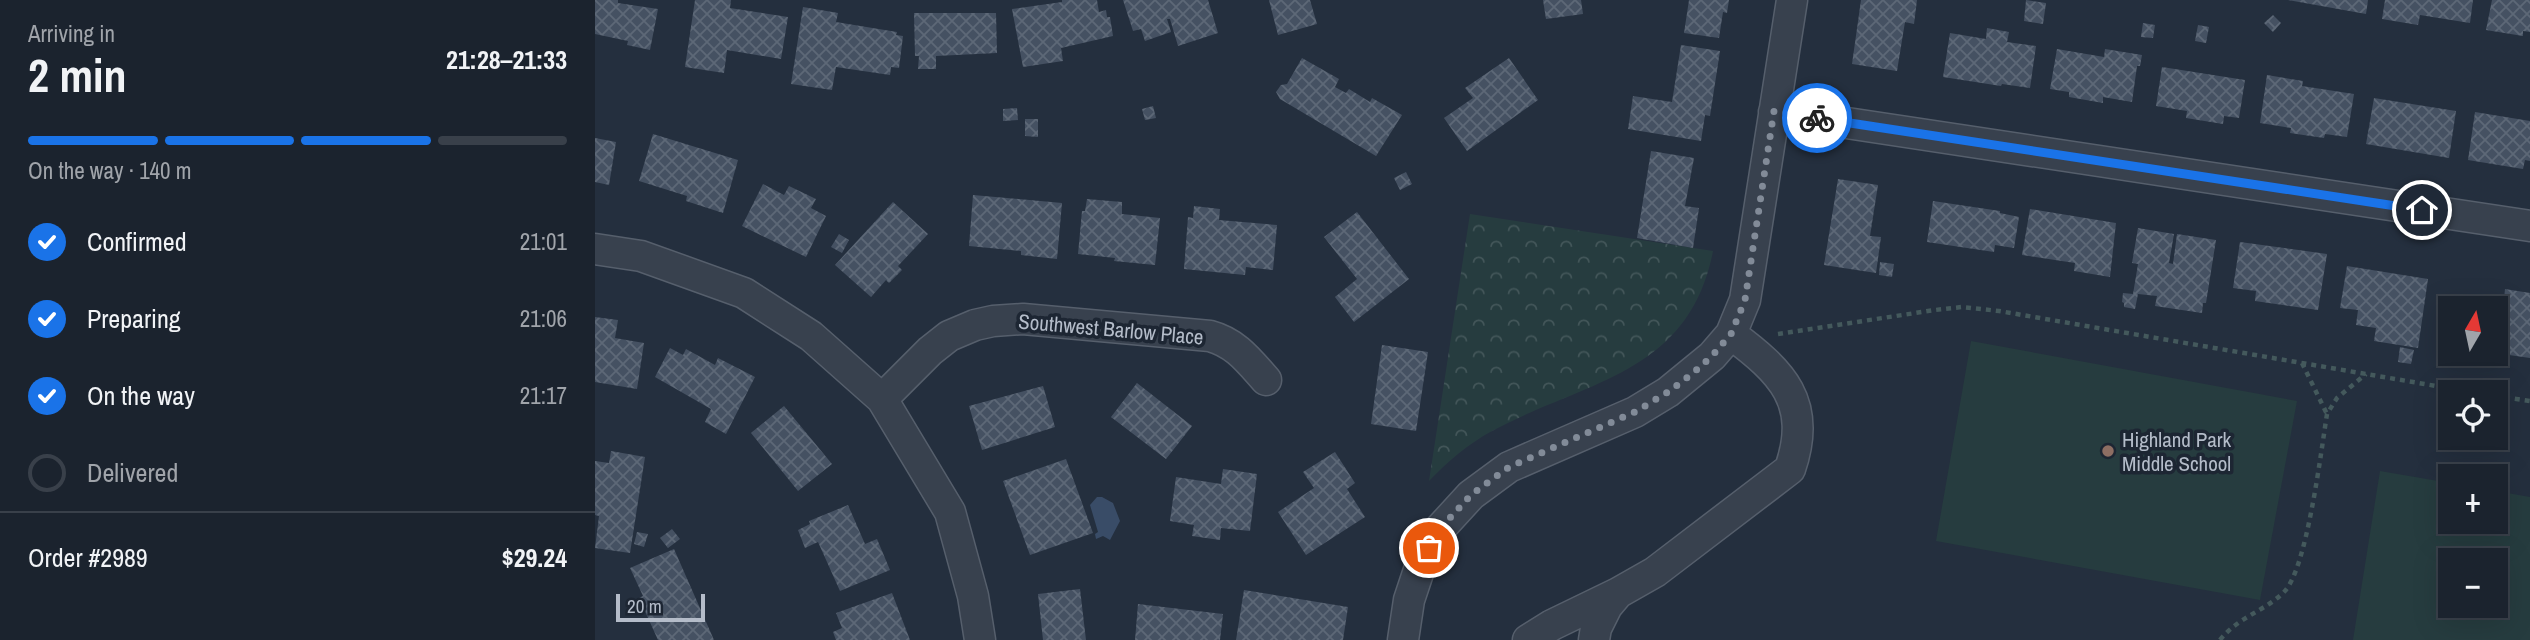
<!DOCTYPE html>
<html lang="en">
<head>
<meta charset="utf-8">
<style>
  :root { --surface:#1b232e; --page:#282f3a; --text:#f1f3f6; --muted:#a0a4aa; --line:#39404a; --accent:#1a73e8 }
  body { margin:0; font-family:"Archivo Narrow",sans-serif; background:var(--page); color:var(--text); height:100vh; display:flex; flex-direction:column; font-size:26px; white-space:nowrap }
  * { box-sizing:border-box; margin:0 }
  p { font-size:23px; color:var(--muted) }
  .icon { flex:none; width:38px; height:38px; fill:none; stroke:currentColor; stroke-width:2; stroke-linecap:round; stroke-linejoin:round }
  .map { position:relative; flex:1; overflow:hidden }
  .sheet { display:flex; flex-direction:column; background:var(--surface); width:595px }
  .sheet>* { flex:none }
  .needle { width:46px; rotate:9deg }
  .fabs { position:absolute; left:1843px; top:296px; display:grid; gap:14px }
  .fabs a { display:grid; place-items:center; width:70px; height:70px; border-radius:0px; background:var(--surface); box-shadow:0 7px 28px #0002,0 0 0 2px var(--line); font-size:35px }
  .scale { position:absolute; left:21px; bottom:18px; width:89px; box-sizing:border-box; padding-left:7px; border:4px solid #b4bcc9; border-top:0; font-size:19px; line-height:24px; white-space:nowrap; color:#b4bcc9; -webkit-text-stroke:5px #1d2633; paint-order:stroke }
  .pin { position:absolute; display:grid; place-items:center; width:60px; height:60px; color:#fff; margin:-30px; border:4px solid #fff; border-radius:50%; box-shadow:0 2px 7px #0007 }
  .courier { position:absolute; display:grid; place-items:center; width:70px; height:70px; margin:-35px; border:5px solid #1a73e8; border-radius:50%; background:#fff; color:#222; box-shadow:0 2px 9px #0007 }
  .summary em { font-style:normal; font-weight:800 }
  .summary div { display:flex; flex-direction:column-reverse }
  .summary { display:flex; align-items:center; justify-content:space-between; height:119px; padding:0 28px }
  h1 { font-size:46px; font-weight:800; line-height:52px }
  .bar { display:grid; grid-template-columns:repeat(4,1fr); gap:10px 7px; align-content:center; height:84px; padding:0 28px }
  .bar i { height:9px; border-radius:5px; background:var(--line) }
  .bar .active { background:var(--accent) }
  .bar p { grid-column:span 4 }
  .line { display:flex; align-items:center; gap:18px; padding:0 28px; border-top:2px solid var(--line) }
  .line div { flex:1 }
  ol { padding:0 28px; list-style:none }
  li { display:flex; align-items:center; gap:21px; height:77px }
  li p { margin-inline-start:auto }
  li .icon { padding:7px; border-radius:50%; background:var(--accent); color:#fff; stroke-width:4 }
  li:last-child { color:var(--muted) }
  li i { width:38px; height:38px; border:4px solid var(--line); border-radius:50% }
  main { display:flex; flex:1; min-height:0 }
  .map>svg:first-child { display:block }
</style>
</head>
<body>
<main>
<section class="sheet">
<div class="summary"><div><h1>2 min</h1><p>Arriving in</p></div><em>21:28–21:33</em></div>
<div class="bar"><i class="active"></i><i class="active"></i><i class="active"></i><i></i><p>On the way · 140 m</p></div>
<ol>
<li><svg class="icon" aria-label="check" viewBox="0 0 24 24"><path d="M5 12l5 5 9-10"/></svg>Confirmed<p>21:01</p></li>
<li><svg class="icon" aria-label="check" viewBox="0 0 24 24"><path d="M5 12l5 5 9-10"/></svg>Preparing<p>21:06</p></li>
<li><svg class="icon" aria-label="check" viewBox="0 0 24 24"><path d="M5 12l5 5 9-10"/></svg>On the way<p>21:17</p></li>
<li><i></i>Delivered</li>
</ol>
<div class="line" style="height:91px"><div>Order #2989</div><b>$29.24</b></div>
</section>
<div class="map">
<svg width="1935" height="640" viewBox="0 0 1935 640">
  <defs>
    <pattern id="forest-crowns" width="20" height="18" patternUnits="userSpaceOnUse" patternTransform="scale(1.75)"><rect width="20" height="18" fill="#263c3f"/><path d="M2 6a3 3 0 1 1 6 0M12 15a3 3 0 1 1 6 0" fill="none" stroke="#435659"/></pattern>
    <pattern id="building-cross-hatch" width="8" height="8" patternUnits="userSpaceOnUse" patternTransform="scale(1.75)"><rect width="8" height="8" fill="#455162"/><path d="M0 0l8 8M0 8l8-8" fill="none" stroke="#5d6877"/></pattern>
  </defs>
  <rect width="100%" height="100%" fill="#242f3e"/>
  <path fill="url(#forest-crowns)" d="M875 214 1118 251C1094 375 989 381 897 431 873 444 852 462 834 481Z"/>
  <path fill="#263c3f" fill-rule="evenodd" d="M1376 341 1702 401 1665 600 1341 541Z
    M1785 471 1855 483V522H1900L1901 491 1935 497V640H1758ZM1855 560H1900V606H1855Z"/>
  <path fill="#394c67" d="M502 497H507L518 503 525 521 515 540 508 536 501 539 500 534 503 532 495 505Z"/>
  <path fill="url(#building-cross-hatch)" d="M0 0H23V3L63 9 55 50 32 45 33 41 0 34Z
    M100 0H136L135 8 193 17 186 59 132 50 129 73 90 67Z
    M467 0H502L504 12 511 10 512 17H515L518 36 466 48 468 61 428 67 417 9 467 2Z
    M528 0H613L623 33 583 46 575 19H572L576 32 550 41 546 29 538 31Z
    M674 0H715L722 24 683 35Z
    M948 0H986L988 14 951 19Z
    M1094 0H1134L1132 13 1128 12 1124 38 1089 33Z
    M1266 0H1322L1319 24 1310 22 1302 71 1257 64Z
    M1431 0 1451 3 1448 24 1429 21Z
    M1693 0H1773L1771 14Z
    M1790 0H1878L1875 23 1825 15 1823 25 1787 19Z
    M1897 0H1935V32L1928 31V36L1891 30Z
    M208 7 243 13 241 22 302 32 301 35 308 36 304 68 296 67 295 75 241 67 237 90 196 84Z
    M319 13H401L402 53 341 56V69H323L324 56H320Z
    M1678 15 1686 23 1678 32 1669 23Z
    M1548 23 1560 25 1558 38 1546 37Z
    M1603 25 1614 27 1611 43 1600 41Z
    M1392 28 1414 32 1412 42 1441 46 1435 88 1407 84 1406 86 1348 77 1355 33 1391 39Z
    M1086 45 1125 51 1115 116 1110 115 1106 141 1033 129 1038 96 1077 102Z
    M1462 49 1509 57 1510 49 1547 55 1545 66H1542L1537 102 1508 97V103L1474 97V92L1455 89Z
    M707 58 744 79 740 87 751 93 754 89 775 102 777 98 807 115 781 156 685 99 681 92 686 85 692 84Z
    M914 58 943 100 872 151 849 118 878 98 870 88Z
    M1567 67 1650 80 1644 118 1629 116 1628 124 1591 118 1592 111 1561 106Z
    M1672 75 1708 81 1707 86 1759 94 1752 137 1730 134 1729 138 1695 133 1696 128 1665 123Z
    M1779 98 1861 111 1854 158 1771 144Z
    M558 106 561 118 550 120 547 109Z
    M422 108 423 120 408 121V109Z
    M1880 112 1935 121V161L1930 160 1928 169 1873 160Z
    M430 119H443V137L430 136Z
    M58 134 143 160 128 213 91 201 92 196 44 181Z
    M0 138 21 142 14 185 0 182Z
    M1056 151 1099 158 1090 206 1104 208 1098 248 1042 238Z
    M811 172 817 184 805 190 799 178Z
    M1243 179 1283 185 1275 236 1286 237 1281 273 1229 265Z
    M168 184 189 195 194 186 221 199 216 208 231 216 211 257 147 226Z
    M378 195 467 203 462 259 426 255V251L374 246Z
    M492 199 527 202V214L565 218 560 265 519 261 520 258 483 254 487 211H490Z
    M1338 201 1405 211V213L1424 217 1419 248 1400 245 1399 252 1332 242Z
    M298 202 333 234 303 266 307 270 294 283 291 280 276 297 240 265Z
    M599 206 625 209 624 220 682 225 678 270 651 267 650 275 589 269 593 217 598 218Z
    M1435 209 1521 223 1515 277 1479 271 1480 263 1427 255Z
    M762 212 814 279 759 322 740 297 762 279 729 237Z
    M1543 228 1579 234 1574 263 1578 264 1582 234 1621 240 1611 303H1608L1607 313 1560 306 1562 296 1543 294 1540 309 1529 307V303L1527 302 1528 293 1538 294 1543 264 1537 263Z
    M244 234 254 240 247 253 236 247Z
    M1645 242 1732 254 1723 310 1660 301 1661 291 1638 288Z
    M1285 262 1299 264 1297 277 1284 275Z
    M1752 266 1833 279 1823 348 1779 341 1781 328 1761 325 1763 310 1745 308Z
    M1910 289 1935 293V358L1900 353V308H1855V341L1846 339 1852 297 1885 303 1886 295 1909 299Z
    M0 317 23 320 20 338 49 343 42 389 0 382Z
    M787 345 833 352 821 431 776 424Z
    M1805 347 1819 350 1816 364 1803 362Z
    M75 348 88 355 91 349 120 365 123 358 160 377 131 434 110 422 116 409 60 377Z
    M542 383 597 426 571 459 516 417Z
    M448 386 460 427 387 450 374 406Z
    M189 406 237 464 203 491 156 433Z
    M16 451 50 457 35 553 0 548 4 516 0 515V461L14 463Z
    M740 452 760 483 752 489 770 517 711 555 683 512 719 488 708 472Z
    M471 459 498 533 435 555 408 481Z
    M628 469 662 474 655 531 626 528 625 540 597 536 599 525 575 521 581 477 626 484Z
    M253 505 270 544 282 539 295 570 245 591 223 542 210 548 203 530 215 524 214 521Z
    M77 529 85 539 73 548 65 538Z
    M42 532 53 534 49 547 39 544Z
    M79 549 119 640H63L44 598 48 596 35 568Z
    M485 589 491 640H448L443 594Z
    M649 590 753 607 748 640H641Z
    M297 593 315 640H241L238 632 247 628 241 613Z
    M543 604 628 614 625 640H540Z"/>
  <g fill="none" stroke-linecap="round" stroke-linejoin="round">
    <g stroke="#565f6c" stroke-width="33">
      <path id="minor" d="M1179 112 1935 226
        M0 249 46 256 149 293 216 336 287 399 355 512 378 596 385 640
        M287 399 335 351 354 336 380 325 398 321 428 319 615 336C641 343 654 361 671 380
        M808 640 814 600 826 564 842 532 876 495 914 467 1040 412 1073 392 1117 356 1136 334 1150 300 1197 0
        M933 640 957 625 1023 593
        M999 640 1001 628 1012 606 1023 593 1060 572 1195 469C1218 402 1187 372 1136 334"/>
    </g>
    <path stroke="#44595c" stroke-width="4.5" stroke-dasharray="5 5" stroke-linecap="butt" d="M1183 334 1340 310 1367 307 1404 311 1876 392
      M1707 363 1732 414
      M1900 396 1935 401
      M1625 640C1643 617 1670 611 1689 592 1712 569 1726 451 1732 414L1742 398 1771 374"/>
    <use href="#minor" stroke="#38414e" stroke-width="30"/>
  </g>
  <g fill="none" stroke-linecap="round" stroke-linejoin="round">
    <path stroke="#828b98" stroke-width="7" stroke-dasharray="0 12.6" d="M834 548 842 532 876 495 914 467 1040 412 1073 392 1097 374 1117 356 1136 334 1150 300 1179 111 1222 118"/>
    <path stroke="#1a73e8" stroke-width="9" d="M1222 118 1827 210"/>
  </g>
  <circle fill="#8d6e63" stroke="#1d2633" stroke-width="2.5" cx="1513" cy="451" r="7"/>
  <g text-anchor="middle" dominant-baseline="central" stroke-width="7" stroke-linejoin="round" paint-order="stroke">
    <g font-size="21" fill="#b4bcc9" stroke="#1d2633">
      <text transform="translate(516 329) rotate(5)">Southwest Barlow Place</text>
    </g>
    <g font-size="21" fill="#b4bcc9" stroke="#1d2633" text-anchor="start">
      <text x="1527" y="439">Highland Park<tspan x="1527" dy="24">Middle School</tspan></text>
    </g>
  </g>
</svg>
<div class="fabs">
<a><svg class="needle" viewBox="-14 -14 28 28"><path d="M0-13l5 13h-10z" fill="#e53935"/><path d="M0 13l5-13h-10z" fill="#a0a4aa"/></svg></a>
<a><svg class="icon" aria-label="locate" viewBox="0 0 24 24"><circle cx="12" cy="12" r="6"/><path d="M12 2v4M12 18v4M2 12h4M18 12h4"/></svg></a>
<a>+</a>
<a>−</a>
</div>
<div class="scale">20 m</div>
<div class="pin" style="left:834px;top:548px;background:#ea580c"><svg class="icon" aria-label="bag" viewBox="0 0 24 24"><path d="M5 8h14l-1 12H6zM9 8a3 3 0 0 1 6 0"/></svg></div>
<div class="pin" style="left:1827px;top:210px;background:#1f2937"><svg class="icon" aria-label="home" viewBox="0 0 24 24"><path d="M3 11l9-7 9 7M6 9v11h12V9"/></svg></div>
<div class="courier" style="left:1222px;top:118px"><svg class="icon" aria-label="bike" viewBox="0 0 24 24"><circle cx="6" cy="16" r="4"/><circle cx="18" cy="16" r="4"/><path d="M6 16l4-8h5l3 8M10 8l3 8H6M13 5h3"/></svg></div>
</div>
</main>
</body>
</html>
